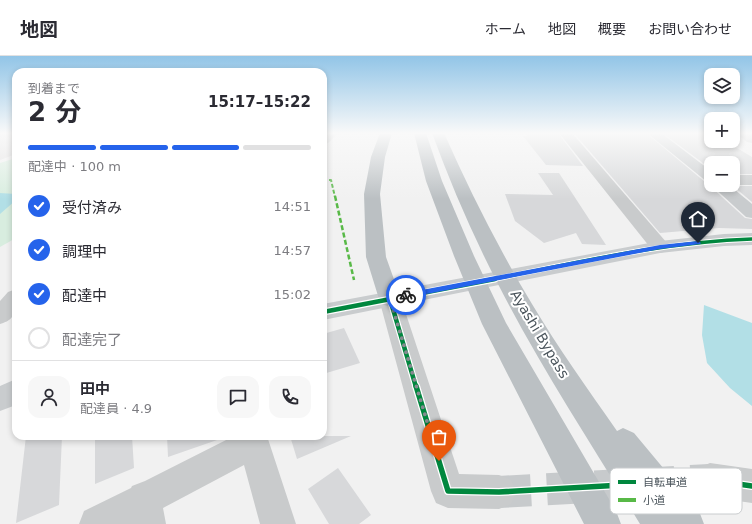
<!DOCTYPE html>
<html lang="ja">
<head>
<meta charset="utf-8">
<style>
  :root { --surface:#fff; --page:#f7f7f7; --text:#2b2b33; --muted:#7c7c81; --line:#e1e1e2; --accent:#2563eb }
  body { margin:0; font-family:"DejaVu Sans","Noto Sans JP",sans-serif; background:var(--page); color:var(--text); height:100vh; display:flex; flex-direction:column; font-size:15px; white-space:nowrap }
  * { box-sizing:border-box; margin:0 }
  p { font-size:13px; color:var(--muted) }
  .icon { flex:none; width:22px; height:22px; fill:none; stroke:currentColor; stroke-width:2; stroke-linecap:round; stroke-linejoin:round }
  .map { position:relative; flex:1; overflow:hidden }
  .details { position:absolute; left:12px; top:12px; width:315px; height:372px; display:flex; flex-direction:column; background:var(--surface); border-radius:12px; box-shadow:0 2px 6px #0003 }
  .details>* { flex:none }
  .tools { position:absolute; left:704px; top:12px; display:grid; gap:8px }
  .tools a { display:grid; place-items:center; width:36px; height:36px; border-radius:8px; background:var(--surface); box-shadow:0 2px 6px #0003; font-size:20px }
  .pin { position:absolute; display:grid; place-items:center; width:34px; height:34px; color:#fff; margin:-41px -17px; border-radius:50% 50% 50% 0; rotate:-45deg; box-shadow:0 0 4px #0007 }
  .pin .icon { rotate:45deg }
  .courier { position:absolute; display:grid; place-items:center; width:40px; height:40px; margin:-20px; border:3px solid #2563eb; border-radius:50%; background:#fff; color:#222; box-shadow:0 1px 5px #0007 }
  .overview em { font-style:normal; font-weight:700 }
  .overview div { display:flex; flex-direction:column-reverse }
  .overview { display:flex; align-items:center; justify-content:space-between; height:68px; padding:0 16px }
  h1 { font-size:26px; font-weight:700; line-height:30px }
  .bar { display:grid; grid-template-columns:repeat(4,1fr); gap:6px 4px; align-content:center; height:48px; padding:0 16px }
  .bar i { height:5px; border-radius:3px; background:var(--line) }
  .bar .selected { background:var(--accent) }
  .bar p { grid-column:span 4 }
  .line { display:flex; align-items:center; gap:10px; padding:0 16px; border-top:1px solid var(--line) }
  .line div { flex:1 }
  .round { display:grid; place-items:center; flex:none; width:42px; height:42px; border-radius:12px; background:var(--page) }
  ol { padding:0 16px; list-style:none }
  li { display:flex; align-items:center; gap:12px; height:44px }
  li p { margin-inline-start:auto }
  li .icon { padding:4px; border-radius:50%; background:var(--accent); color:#fff; stroke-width:4 }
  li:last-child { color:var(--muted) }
  li i { width:22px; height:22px; border:2px solid var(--line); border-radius:50% }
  header { display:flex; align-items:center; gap:24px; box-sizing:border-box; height:56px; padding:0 20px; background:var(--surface); border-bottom:1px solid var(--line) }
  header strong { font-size:19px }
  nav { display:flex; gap:22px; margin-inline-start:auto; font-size:14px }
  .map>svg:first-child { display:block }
</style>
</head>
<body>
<header>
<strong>地図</strong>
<nav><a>ホーム</a><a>地図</a><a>概要</a><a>お問い合わせ</a></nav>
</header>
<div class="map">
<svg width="752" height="468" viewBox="0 0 752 468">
  <rect width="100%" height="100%" fill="#f1f1f1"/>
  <path fill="#e3e2e2" d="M0 77H16V98L0 104Z"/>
  <path fill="#d8eddf" d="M16 102V182L0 191V107Z"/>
  <path fill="#b2dfe6" d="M0 137 16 138V144L0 158Z
    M704 249 752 267V350L730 332 707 307 702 279Z"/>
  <path fill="#d7d8da" d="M525 77H558L583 110 546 109 523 80H527Z
    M574 77H646L705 126 710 128V130L745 162 752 163V173L719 172 660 177Z
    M664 78 711 79V85H725L752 101V118H733V107H711V113Z
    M538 117H559L606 189 582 188 576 177 544 187 515 165 505 138 553 139Z
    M733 130H752V146Z
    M344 272 360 307 323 318V278Z
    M26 380H62L59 449 16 467Z
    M95 380H132L134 412 95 428Z
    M167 380H220V383L168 401Z
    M290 380H351L297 403Z
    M338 412 371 459 359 468H329L308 433Z"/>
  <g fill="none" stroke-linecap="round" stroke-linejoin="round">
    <path stroke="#c7cacc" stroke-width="32" stroke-dasharray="32 16" stroke-linecap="butt" d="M499 436 710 424"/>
    <path fill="#c9cbcc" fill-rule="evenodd" d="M338 77 328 87 323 88 324 77Z
      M559 77H572L667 187 670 191 667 195 660 197 653 195Z
      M736 77 752 78V87L747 86Z
      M733 119H752V129H733Z
      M16 233C16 250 19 263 0 268V245L8 236Z
      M390 235 398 238 401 243 459 418 499 419 511 424 516 436 511 448 499 453 448 452 436 447 431 435 379 243 382 238Z
      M234 380H267L296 468H260L244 409 163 452 166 468H79L84 455 131 432 132 430 145 425Z
      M710 407 752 413V447L710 441 698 436 693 424 698 412Z"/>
    <path fill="#c9ccce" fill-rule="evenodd" d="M647 77H661L711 115V127L706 125Z
      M711 129H729L752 148V162L746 161Z
      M752 177V189L724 190 660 197 323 264V248L660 185 724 178Z
      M16 323V349L0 355V330Z"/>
    <path fill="#bbc0c3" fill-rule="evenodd" d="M380 77H392L385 101 380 138 386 201 401 243 398 248 390 251 382 248 379 243 366 201 364 138 371 101Z
      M414 77H426L442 125 474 200 506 267 616 455 621 468H584L482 268 454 200 426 125Z
      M432 77H444C470 136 499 193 532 248 558 292 588 333 617 375L623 372 634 377 699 455 704 468H640C592 389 541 312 499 230 473 180 451 129 432 77Z"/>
    <path stroke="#58b947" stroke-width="2" stroke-dasharray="4 2" stroke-linecap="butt" d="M323 124H331L335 141"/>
    <path stroke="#58b947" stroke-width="2.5" stroke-dasharray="5 2.5" stroke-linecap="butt" d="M335 140 354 224"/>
    <g stroke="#fff" stroke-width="5.5">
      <path id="cycleway-far2" d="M489 224C576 207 663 186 752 183"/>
    </g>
    <g stroke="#fff" stroke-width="7">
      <path id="cycleway-far1" d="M390 243 416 331
        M323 256 495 223"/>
    </g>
    <g stroke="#fff" stroke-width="8">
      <path id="cycleway" d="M416 330 448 435 499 436 710 424 752 430"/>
    </g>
    <use href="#cycleway-far2" stroke="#00873e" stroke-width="3.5"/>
    <use href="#cycleway-far1" stroke="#00873e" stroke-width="4.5"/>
    <use href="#cycleway" stroke="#00873e" stroke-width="5.5"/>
  </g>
  <linearGradient id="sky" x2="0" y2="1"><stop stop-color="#92c5e7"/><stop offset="0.54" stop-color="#f9f9f9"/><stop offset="1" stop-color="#f9f9f9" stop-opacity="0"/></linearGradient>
  <rect width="752" height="143" fill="url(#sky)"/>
  <path fill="#2563eb" d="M698 185 701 187 700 188 660 193 406 242 403 239 406 237 660 189Z"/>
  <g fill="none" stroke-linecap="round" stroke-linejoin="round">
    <path stroke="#848b90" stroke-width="4" stroke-dasharray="0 7.2" d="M406 239 390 243 439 405"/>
  </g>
  <g text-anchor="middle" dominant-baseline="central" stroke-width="4" stroke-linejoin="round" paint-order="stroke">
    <g font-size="14" fill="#4a545b" stroke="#fff">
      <text transform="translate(540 278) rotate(59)">Ayashi Bypass</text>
    </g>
  </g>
  <rect x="610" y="412" width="132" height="46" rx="6" fill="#fff" stroke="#c9ccce" stroke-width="1"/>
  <rect x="618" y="424" width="18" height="4" fill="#00873e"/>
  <rect x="618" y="442" width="18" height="4" fill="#58b947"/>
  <g font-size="11" fill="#4a545b">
    <text x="643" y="430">自転車道</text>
    <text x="643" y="448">小道</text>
  </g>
</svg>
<div class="tools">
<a><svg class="icon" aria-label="layers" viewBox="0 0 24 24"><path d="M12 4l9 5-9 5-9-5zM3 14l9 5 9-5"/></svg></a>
<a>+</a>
<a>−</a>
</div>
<div class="pin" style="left:439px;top:405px;background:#ea580c"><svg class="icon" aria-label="bag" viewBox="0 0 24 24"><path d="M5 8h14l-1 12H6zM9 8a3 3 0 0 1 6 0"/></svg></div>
<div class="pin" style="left:698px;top:187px;background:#1f2937"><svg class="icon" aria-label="home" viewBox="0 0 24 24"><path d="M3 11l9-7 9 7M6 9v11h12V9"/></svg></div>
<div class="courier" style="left:406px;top:239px"><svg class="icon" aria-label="bike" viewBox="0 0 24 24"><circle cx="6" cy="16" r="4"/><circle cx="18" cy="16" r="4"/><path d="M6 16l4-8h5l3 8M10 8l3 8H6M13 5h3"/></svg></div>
<section class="details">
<div class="overview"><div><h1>2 分</h1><p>到着まで</p></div><em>15:17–15:22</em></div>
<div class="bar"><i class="selected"></i><i class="selected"></i><i class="selected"></i><i></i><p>配達中 · 100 m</p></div>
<ol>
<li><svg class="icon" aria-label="check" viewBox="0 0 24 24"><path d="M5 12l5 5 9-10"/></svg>受付済み<p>14:51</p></li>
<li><svg class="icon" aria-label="check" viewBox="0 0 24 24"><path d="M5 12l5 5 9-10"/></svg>調理中<p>14:57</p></li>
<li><svg class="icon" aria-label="check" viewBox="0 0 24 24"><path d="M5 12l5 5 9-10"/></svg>配達中<p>15:02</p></li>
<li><i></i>配達完了</li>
</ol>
<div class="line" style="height:72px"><a class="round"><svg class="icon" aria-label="person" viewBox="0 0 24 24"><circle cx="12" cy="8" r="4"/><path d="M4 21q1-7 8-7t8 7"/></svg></a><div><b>田中</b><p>配達員 · 4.9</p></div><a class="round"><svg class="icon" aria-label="chat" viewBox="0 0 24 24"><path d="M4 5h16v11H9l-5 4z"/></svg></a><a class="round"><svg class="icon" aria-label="phone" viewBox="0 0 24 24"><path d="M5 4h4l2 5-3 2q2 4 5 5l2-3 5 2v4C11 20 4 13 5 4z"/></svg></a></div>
</section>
</div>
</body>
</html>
